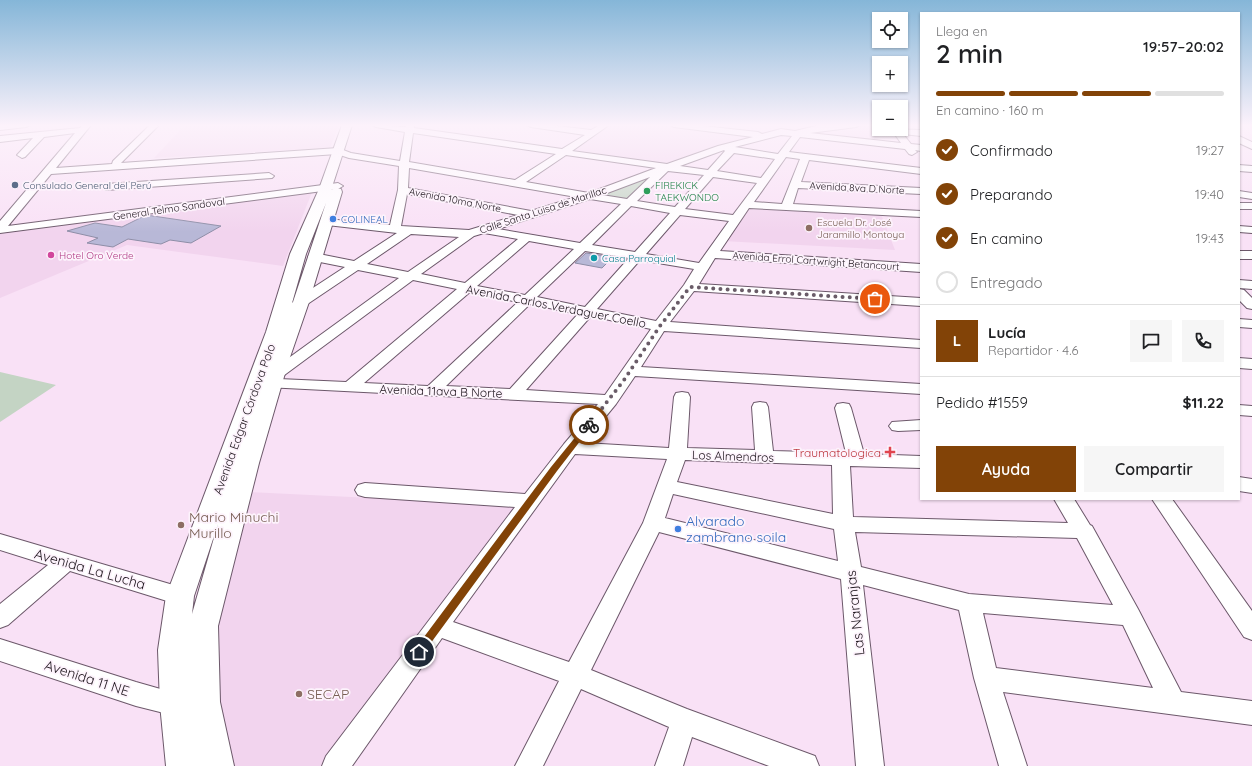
<!DOCTYPE html>
<html lang="es">
<head>
<meta charset="utf-8">
<style>
  :root { --surface:#fff; --page:#f6f6f6; --text:#202124; --muted:#757577; --line:#e0e0e0; --accent:#824307 }
  body { margin:0; font-family:Quicksand,sans-serif; background:var(--page); color:var(--text); height:100vh; display:flex; flex-direction:column; font-size:15px; white-space:nowrap }
  * { box-sizing:border-box; margin:0 }
  p { font-size:13px; color:var(--muted) }
  .icon { flex:none; width:22px; height:22px; fill:none; stroke:currentColor; stroke-width:2; stroke-linecap:round; stroke-linejoin:round }
  .map { position:relative; flex:1; overflow:hidden }
  .drawer { position:absolute; left:920px; top:12px; width:320px; height:488px; display:flex; flex-direction:column; background:var(--surface); border-radius:0px; box-shadow:0 1px 3px #0004 }
  .drawer>* { flex:none }
  .tools { position:absolute; left:872px; top:12px; display:grid; gap:8px }
  .tools a { display:grid; place-items:center; width:36px; height:36px; border-radius:0px; background:var(--surface); box-shadow:0 1px 3px #0004; font-size:20px }
  .pin { position:absolute; display:grid; place-items:center; width:34px; height:34px; color:#fff; margin:-17px; border:2px solid #fff; border-radius:50%; box-shadow:0 1px 4px #0007 }
  .courier { position:absolute; display:grid; place-items:center; width:40px; height:40px; margin:-20px; border:3px solid #824307; border-radius:50%; background:#fff; color:#222; box-shadow:0 1px 5px #0007 }
  .head em { font-style:normal; font-weight:600 }
  .head div { display:flex; flex-direction:column-reverse }
  .head { display:flex; align-items:center; justify-content:space-between; height:68px; padding:0 16px }
  h1 { font-size:26px; font-weight:600; line-height:30px }
  .bar { display:grid; grid-template-columns:repeat(4,1fr); gap:6px 4px; align-content:center; height:48px; padding:0 16px }
  .bar i { height:5px; border-radius:3px; background:var(--line) }
  .bar .current { background:var(--accent) }
  .bar p { grid-column:span 4 }
  .line { display:flex; align-items:center; gap:10px; padding:0 16px; border-top:1px solid var(--line) }
  .line div { flex:1 }
  .round { display:grid; place-items:center; flex:none; width:42px; height:42px; border-radius:0px; background:var(--page) }
  ol { padding:0 16px; list-style:none }
  li { display:flex; align-items:center; gap:12px; height:44px }
  li p { margin-inline-start:auto }
  li .icon { padding:4px; border-radius:50%; background:var(--accent); color:#fff; stroke-width:4 }
  li:last-child { color:var(--muted) }
  li i { width:22px; height:22px; border:2px solid var(--line); border-radius:50% }
  .primary-button { display:flex; gap:8px; margin-top:auto; padding:8px 16px }
  .primary-button a { flex:1; height:46px; border-radius:0px; background:var(--accent); color:#fff; font-size:16px; font-weight:600; line-height:46px; text-align:center }
  .primary-button a+a { background:var(--page); color:var(--text) }
  .map>svg:first-child { display:block }
</style>
</head>
<body>
<div class="map">
<svg width="1252" height="766" viewBox="0 0 1252 766">
  <rect width="100%" height="100%" fill="#f9e1f6"/>
  <path fill="#f2d4ee" d="M185 125H339L330 148 154 158Z
    M611 125H660L757 136 719 145 664 164 573 151Z
    M863 125H879V129H882L876 143 802 134 839 127Z
    M312 192 283 266 127 245 0 298V234Z
    M746 208 881 214 895 250 723 241Z
    M248 492 517 505 326 766H228L212 623Z"/>
  <path fill="#c4d4c4" d="M664 167 627 203 584 196Z
    M0 372 56 385 0 422Z"/>
  <path fill="#b8b8d7" stroke="#8e8ea7" d="M146 215 221 226 191 243 170 240 161 244 128 239 113 247 87 243 98 238 67 231 95 223 122 227Z
    M586 253 613 257 602 268 575 263Z"/>
  <g fill="none" stroke-linecap="round" stroke-linejoin="round">
    <g stroke="#6c586a" stroke-width="2">
      <path id="minor" d="M0 125H30L26 127 0 130Z
        M83 125H91L56 168 112 164 113 161 150 125 158 126 121 163 338 148 351 153 400 161 405 132 376 127 372 125 406 127V125H414V128L562 149 585 135 531 127 527 125H549L591 130 600 125H609L572 151 667 164 718 146 753 137 674 127 670 125H694L758 132 762 134 781 129 795 131 820 125H860L856 127 810 133 901 143 891 129 921 130V136L903 134 911 144 921 145V151L915 150 917 152 912 155 909 154 905 149 800 137 789 152 921 168V174L809 160 801 182 921 188V194L798 188 793 204 921 211V217L749 208 720 251 921 264V272L715 258 699 284 921 298V306L694 291 670 322 921 340V348L664 331 641 367 921 384V394L635 376 616 404 584 443 669 448 674 397 676 393 682 392 688 393 690 397 687 448 755 450 752 407 754 403 760 402 766 403 768 407 773 451 846 453 835 408 837 404 843 403 849 404 851 408 864 454 921 456V468L850 466 853 517 1068 523 1054 499H1074L1090 525 1092 526 1138 609 1181 692 1252 701V725L1003 692 1027 766H999L974 678 959 610 863 585 884 766H856L841 579 659 532 591 670 687 709 815 756 819 766H769L692 737 683 766H655L669 727 581 689 543 766H515L559 681 442 638 352 766H322L326 756 515 507 365 497 358 495 355 490 358 485 365 483 525 494 564 444 598 404 266 387 264 384 266 381 270 380 266 376 268 373 399 278 358 270 306 305H296L294 302 296 299 345 267 310 260 308 257 310 254 314 253 354 261 397 233 327 225 321 222 327 219 390 225 398 190 399 166 349 158 337 154 51 174 8 226 338 183 343 186 338 189 0 233V221L75 133 44 137 25 157 22 158 17 155 33 138 0 142V136L80 128ZM413 133 556 154 515 180 409 162ZM781 135 792 136 778 154 735 147ZM724 150 725 151 708 170 680 166ZM734 153 775 159 761 178 717 171ZM566 155 656 168 589 193 526 182ZM786 157 800 159 782 204 754 202ZM409 168 576 197 531 211 408 188ZM668 171 704 175 675 207 637 201ZM650 177 627 199 602 195ZM713 177 757 183 733 215 685 209ZM407 194 518 215 469 230 401 226ZM590 199 621 204 580 243 498 229ZM631 206 670 213 635 252 592 245ZM680 215 729 221 699 263 646 254ZM484 233 518 239 465 283 421 274 474 236ZM411 234 459 237 408 272 367 264ZM529 241 574 249 525 295 477 286ZM585 251 629 258 585 307 537 297ZM640 260 694 269 684 285 656 321 597 309ZM413 280 457 289 346 382 279 379ZM470 292 518 302 428 386 364 383ZM530 304 578 314 510 389 446 386ZM591 316 651 329 605 395 526 390ZM575 454 667 459 643 523 569 662 453 622ZM685 460 832 465 833 514 677 482ZM673 494 834 529 838 561 665 518ZM855 532 1077 538 1113 605 969 594 861 567ZM983 613 1123 625 1153 688 996 668Z
        M1239 136 1252 142V149L1239 143Z
        M1239 165 1252 166V172L1239 171Z
        M269 173 274 176 272 178 106 190 101 187 106 184Z
        M1239 191 1252 193V199L1239 197Z
        M1239 203H1252V209H1239Z
        M1239 226 1252 227V233L1239 232Z
        M1239 251H1252V259H1239Z
        M1239 280 1252 281V289L1239 288Z
        M1239 289 1244 290 1252 298V309L1247 308 1239 300Z
        M1239 319 1252 320V328L1239 327Z
        M1239 358 1252 359V369L1239 368Z
        M1239 405 1252 406V416L1239 415Z
        M921 420V430L898 431 892 430 889 426 892 422Z
        M1239 477 1252 479V493L1239 491Z
        M1152 499H1172L1252 611V640L1244 637Z
        M0 534 180 587 188 590 191 596 188 602 180 605 70 571 8 625 0 628V604L48 565 0 550Z
        M0 639 136 682 185 696 189 704 185 712 176 716 136 706 0 661Z"/>
    </g>
    <g stroke="#6c586a" stroke-width="2">
      <path id="major" d="M342 125H352L331 190 336 188 341 189 342 192 309 302 288 363 259 463 218 626 220 702 234 766H166L160 704 158 650 166 596 266 332 290 254 319 189ZM326 203 293 302 292 303 306 254ZM218 524 192 614 194 596Z"/>
    </g>
    <use href="#minor" fill="#fff" fill-rule="evenodd"/>
    <use href="#major" fill="#fff" fill-rule="evenodd"/>
  </g>
  <linearGradient id="sky" x2="0" y2="1"><stop stop-color="#85b6d8"/><stop offset="0.54" stop-color="#fcf2fb"/><stop offset="1" stop-color="#fcf2fb" stop-opacity="0"/></linearGradient>
  <rect width="1252" height="232" fill="url(#sky)"/>
  <path fill="#824307" d="M589 423 591 424V427L557 471 422 655 419 656 415 655 414 652 415 649 551 467 586 424Z"/>
  <g fill="none" stroke-linecap="round" stroke-linejoin="round">
    <path stroke="#6a5c68" stroke-width="4" stroke-dasharray="0 7.2" d="M589 425 624 380 660 326 690 287 875 299"/>
  </g>
  <circle fill="#5c6f8a" stroke="#fdf3fc" stroke-width="1.5" cx="15" cy="185" r="4"/>
  <circle fill="#2e9e5b" stroke="#fdf3fc" stroke-width="1.5" cx="647" cy="191" r="4"/>
  <g fill="#3f7fe0" stroke="#fdf3fc" stroke-width="1.5">
    <circle cx="333" cy="219" r="4"/>
    <circle cx="678" cy="529" r="4"/>
  </g>
  <g fill="#8d6e63" stroke="#fdf3fc" stroke-width="1.5">
    <circle cx="809" cy="228" r="4"/>
    <circle cx="181" cy="525" r="4"/>
    <circle cx="299" cy="694" r="4"/>
  </g>
  <circle fill="#d1479c" stroke="#fdf3fc" stroke-width="1.5" cx="51" cy="255" r="4"/>
  <circle fill="#0f9aa8" stroke="#fdf3fc" stroke-width="1.5" cx="594" cy="258" r="4"/>
  <path fill="#e0444e" stroke="#fdf3fc" stroke-width="1.5" d="M888 446h4v4h4v4h-4v4h-4v-4h-4v-4h4z"/>
  <g text-anchor="middle" dominant-baseline="central" stroke-width="3.5" stroke-linejoin="round" paint-order="stroke">
    <g font-size="10" fill="#4e5e75" stroke="#fdf3fc" text-anchor="start">
      <text x="23" y="185">Consulado General del Perú</text>
    </g>
    <g font-size="10" fill="#27864d" stroke="#fdf3fc" text-anchor="start">
      <text x="655" y="185">FIREKICK<tspan x="655" dy="12">TAEKWONDO</tspan></text>
    </g>
    <g font-size="10" fill="#1d151c" stroke="#fdf3fc">
      <text transform="translate(857 188) rotate(3)">Avenida 8va D Norte</text>
      <text transform="translate(455 200) rotate(11)">Avenida 10ma Norte</text>
      <text transform="translate(169 209) rotate(-8)">General Telmo Sandoval</text>
      <text transform="translate(543 210) rotate(-18)">Calle Santa Luisa de Marillac</text>
      <text transform="translate(816 261) rotate(4)">Avenida Errol Cartwright Betancourt</text>
    </g>
    <g font-size="10" fill="#366cbe" stroke="#fdf3fc" text-anchor="start">
      <text x="341" y="219">COLINEAL</text>
    </g>
    <g font-size="10" fill="#785e54" stroke="#fdf3fc" text-anchor="start">
      <text x="817" y="222">Escuela Dr. José<tspan x="817" dy="12">Jaramillo Montoya</tspan></text>
    </g>
    <g font-size="10" fill="#b23c85" stroke="#fdf3fc" text-anchor="start">
      <text x="59" y="255">Hotel Oro Verde</text>
    </g>
    <g font-size="10" fill="#0d838f" stroke="#fdf3fc" text-anchor="start">
      <text x="602" y="258">Casa Parroquial</text>
    </g>
    <g font-size="12" fill="#1d151c" stroke="#fdf3fc">
      <text transform="translate(556 306) rotate(11)">Avenida Carlos Verdaguer Coello</text>
      <text transform="translate(441 391) rotate(2)">Avenida 11ava B Norte</text>
      <text transform="translate(244 419) rotate(-70)">Avenida Edgar Córdova Polo</text>
      <text transform="translate(733 456) rotate(2)">Los Almendros</text>
    </g>
    <g font-size="12" fill="#be3a42" stroke="#fdf3fc" text-anchor="end">
      <text x="881" y="452">Traumatologica</text>
    </g>
    <g font-size="14" fill="#785e54" stroke="#fdf3fc" text-anchor="start">
      <text x="189" y="517">Mario Minuchi<tspan x="189" dy="16">Murillo</tspan></text>
      <text x="307" y="694">SECAP</text>
    </g>
    <g font-size="14" fill="#366cbe" stroke="#fdf3fc" text-anchor="start">
      <text x="686" y="521">Alvarado<tspan x="686" dy="16">zambrano soila</tspan></text>
    </g>
    <g font-size="14" fill="#1d151c" stroke="#fdf3fc">
      <text transform="translate(90 569) rotate(16)">Avenida La Lucha</text>
      <text transform="translate(855 613) rotate(-96)">Las Naranjas</text>
      <text transform="translate(87 678) rotate(18)">Avenida 11 NE</text>
    </g>
  </g>
</svg>
<div class="tools">
<a><svg class="icon" aria-label="locate" viewBox="0 0 24 24"><circle cx="12" cy="12" r="6"/><path d="M12 2v4M12 18v4M2 12h4M18 12h4"/></svg></a>
<a>+</a>
<a>−</a>
</div>
<div class="pin" style="left:875px;top:299px;background:#ea580c"><svg class="icon" aria-label="bag" viewBox="0 0 24 24"><path d="M5 8h14l-1 12H6zM9 8a3 3 0 0 1 6 0"/></svg></div>
<div class="pin" style="left:419px;top:652px;background:#1f2937"><svg class="icon" aria-label="home" viewBox="0 0 24 24"><path d="M3 11l9-7 9 7M6 9v11h12V9"/></svg></div>
<div class="courier" style="left:589px;top:425px"><svg class="icon" aria-label="bike" viewBox="0 0 24 24"><circle cx="6" cy="16" r="4"/><circle cx="18" cy="16" r="4"/><path d="M6 16l4-8h5l3 8M10 8l3 8H6M13 5h3"/></svg></div>
<section class="drawer">
<div class="head"><div><h1>2 min</h1><p>Llega en</p></div><em>19:57–20:02</em></div>
<div class="bar"><i class="current"></i><i class="current"></i><i class="current"></i><i></i><p>En camino · 160 m</p></div>
<ol>
<li><svg class="icon" aria-label="check" viewBox="0 0 24 24"><path d="M5 12l5 5 9-10"/></svg>Confirmado<p>19:27</p></li>
<li><svg class="icon" aria-label="check" viewBox="0 0 24 24"><path d="M5 12l5 5 9-10"/></svg>Preparando<p>19:40</p></li>
<li><svg class="icon" aria-label="check" viewBox="0 0 24 24"><path d="M5 12l5 5 9-10"/></svg>En camino<p>19:43</p></li>
<li><i></i>Entregado</li>
</ol>
<div class="line" style="height:72px"><b class="round" style="background:var(--accent);color:#fff">L</b><div><b>Lucía</b><p>Repartidor · 4.6</p></div><a class="round"><svg class="icon" aria-label="chat" viewBox="0 0 24 24"><path d="M4 5h16v11H9l-5 4z"/></svg></a><a class="round"><svg class="icon" aria-label="phone" viewBox="0 0 24 24"><path d="M5 4h4l2 5-3 2q2 4 5 5l2-3 5 2v4C11 20 4 13 5 4z"/></svg></a></div>
<div class="line" style="height:52px"><div>Pedido #1559</div><b>$11.22</b></div>
<div class="primary-button"><a>Ayuda</a><a>Compartir</a></div>
</section>
</div>
</body>
</html>
